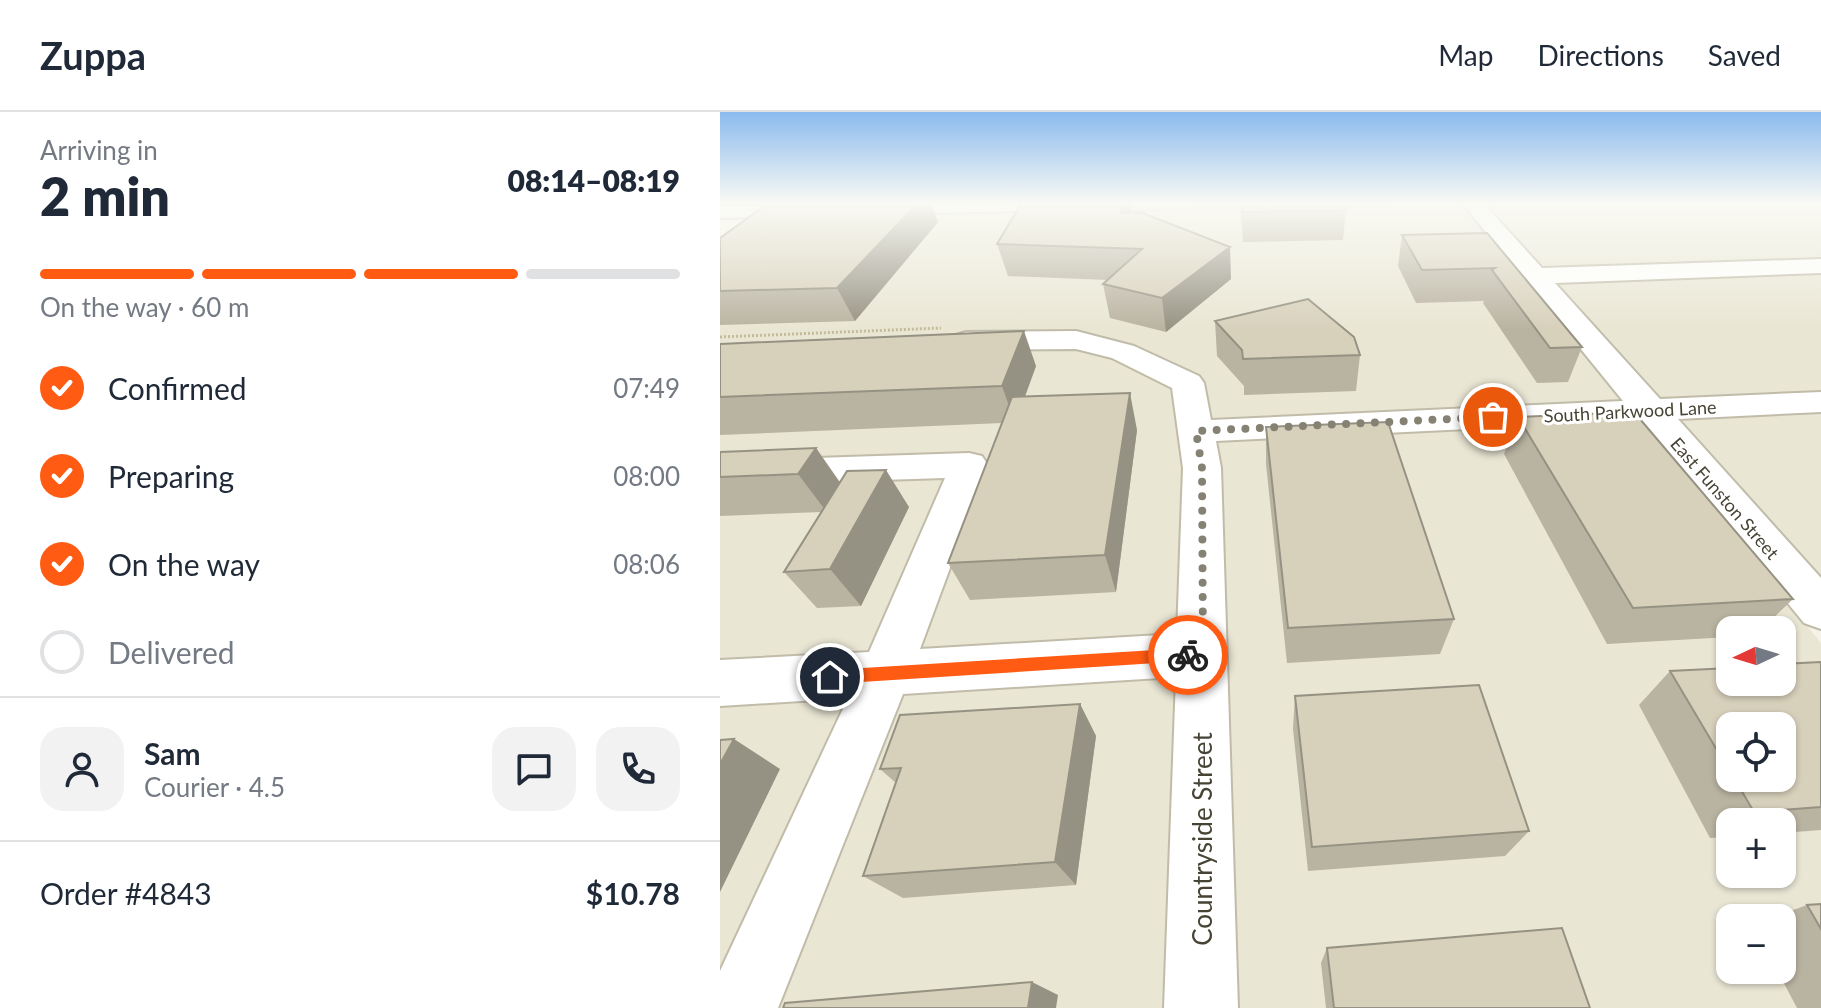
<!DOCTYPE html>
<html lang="en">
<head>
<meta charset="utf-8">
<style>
  :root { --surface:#fff; --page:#f2f2f3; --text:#1f2937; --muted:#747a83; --line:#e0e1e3; --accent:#ff5b13 }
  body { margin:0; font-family:Lato,sans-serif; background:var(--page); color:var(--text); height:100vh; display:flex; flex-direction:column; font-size:30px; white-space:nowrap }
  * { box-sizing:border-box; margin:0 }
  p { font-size:26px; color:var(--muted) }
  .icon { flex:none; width:44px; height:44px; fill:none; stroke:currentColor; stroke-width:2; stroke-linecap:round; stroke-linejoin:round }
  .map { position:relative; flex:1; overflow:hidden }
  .panel { display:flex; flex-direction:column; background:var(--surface); width:720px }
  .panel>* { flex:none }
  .needle { width:52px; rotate:266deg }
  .fabs { position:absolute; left:996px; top:504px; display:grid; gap:16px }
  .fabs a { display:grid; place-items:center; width:80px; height:80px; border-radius:16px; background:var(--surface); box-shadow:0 2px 6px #0004; font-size:40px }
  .pin { position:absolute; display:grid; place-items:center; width:68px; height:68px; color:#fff; margin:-34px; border:4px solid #fff; border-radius:50%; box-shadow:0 2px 8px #0007 }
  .courier { position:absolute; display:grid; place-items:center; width:80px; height:80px; margin:-40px; border:6px solid #ff5b13; border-radius:50%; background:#fff; color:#222; box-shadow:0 2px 10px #0007 }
  .overview em { font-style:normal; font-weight:800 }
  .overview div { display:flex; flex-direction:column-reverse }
  .overview { display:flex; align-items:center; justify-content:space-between; height:136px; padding:0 40px }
  h1 { font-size:52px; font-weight:800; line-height:60px }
  .bar { display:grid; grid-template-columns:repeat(4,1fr); gap:12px 8px; align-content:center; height:96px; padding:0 40px }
  .bar i { height:10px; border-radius:6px; background:var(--line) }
  .bar .on { background:var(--accent) }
  .bar p { grid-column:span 4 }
  .line { display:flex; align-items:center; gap:20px; padding:0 40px; border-top:2px solid var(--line) }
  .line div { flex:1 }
  .round { display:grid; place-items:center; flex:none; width:84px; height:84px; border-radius:24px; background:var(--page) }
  ol { padding:0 40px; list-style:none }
  li { display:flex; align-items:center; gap:24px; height:88px }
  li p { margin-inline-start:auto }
  li .icon { padding:8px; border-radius:50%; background:var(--accent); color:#fff; stroke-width:4 }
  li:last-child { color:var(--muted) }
  li i { width:44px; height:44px; border:4px solid var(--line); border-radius:50% }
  header { display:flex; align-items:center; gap:48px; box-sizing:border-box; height:112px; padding:0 40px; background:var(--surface); border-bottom:2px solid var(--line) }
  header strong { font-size:38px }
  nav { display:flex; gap:44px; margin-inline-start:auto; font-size:28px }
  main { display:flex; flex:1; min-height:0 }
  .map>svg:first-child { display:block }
</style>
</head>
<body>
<header>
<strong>Zuppa</strong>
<nav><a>Map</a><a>Directions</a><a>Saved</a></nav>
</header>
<main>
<section class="panel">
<div class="overview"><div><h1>2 min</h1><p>Arriving in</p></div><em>08:14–08:19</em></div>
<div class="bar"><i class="on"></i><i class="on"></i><i class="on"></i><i></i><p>On the way · 60 m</p></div>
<ol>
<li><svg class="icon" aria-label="check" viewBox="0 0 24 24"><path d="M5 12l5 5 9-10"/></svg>Confirmed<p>07:49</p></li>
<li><svg class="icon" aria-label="check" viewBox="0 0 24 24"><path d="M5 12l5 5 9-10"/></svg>Preparing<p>08:00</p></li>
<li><svg class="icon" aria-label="check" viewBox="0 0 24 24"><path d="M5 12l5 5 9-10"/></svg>On the way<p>08:06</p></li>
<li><i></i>Delivered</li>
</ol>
<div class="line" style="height:144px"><a class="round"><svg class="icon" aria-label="person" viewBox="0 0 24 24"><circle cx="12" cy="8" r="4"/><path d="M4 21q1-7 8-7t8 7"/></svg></a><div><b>Sam</b><p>Courier · 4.5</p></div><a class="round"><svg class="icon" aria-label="chat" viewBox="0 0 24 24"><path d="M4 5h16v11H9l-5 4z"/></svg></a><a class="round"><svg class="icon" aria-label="phone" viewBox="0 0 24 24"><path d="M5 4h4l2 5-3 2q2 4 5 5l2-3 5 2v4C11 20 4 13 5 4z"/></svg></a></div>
<div class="line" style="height:104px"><div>Order #4843</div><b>$10.78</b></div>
</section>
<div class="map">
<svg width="1101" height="896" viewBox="0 0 1101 896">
  <rect width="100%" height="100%" fill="#f5f3e7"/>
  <path fill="#e9e6d4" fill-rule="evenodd" d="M471 92H742L1101 531V896H0V151L80 101ZM1010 518H1062V570H1010ZM1010 614H1062V666H1010ZM1010 710H1062V762H1010ZM1010 806H1062V858H1010Z
    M761 92H1101V478Z"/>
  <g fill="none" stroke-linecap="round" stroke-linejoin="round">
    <g stroke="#c1bca9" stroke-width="4">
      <path id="minor" d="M356 92 346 98 0 106V94Z
        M743 92H764L822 156 1101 147V161L835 171 940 287 1101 280V300L958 307 1101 466V517L1084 511 919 309 496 329 501 356 518 896H444L456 565 183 582 58 896H0V859L128 586 0 594V548L149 540 225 366 0 373V349L249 341 262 344 268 353 200 537 457 522 463 356 452 276 392 246 356 237 246 238 236 235 231 229 236 223 246 220 356 219 414 234 479 264 484 271 491 308 903 289Z"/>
    </g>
    <path stroke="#c4bb99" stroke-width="3" stroke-dasharray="2 2" stroke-linecap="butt" d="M621 93 672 92
      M405 99 527 96
      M0 225 221 216"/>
    <use href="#minor" fill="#fff" fill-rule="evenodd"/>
  </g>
  <path fill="#b9b3a1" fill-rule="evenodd" d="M47 92H211L218 110 135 209 0 213V126Z
    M520 92H624L626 98 623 128 523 130Z
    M411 101 511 167 446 220 390 206 383 172 388 168 288 164 277 132Z
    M767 121 862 235 848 270 817 271 763 191 764 189 696 191 678 154 682 123Z
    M495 209 640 243 636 279 524 283V274L497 244Z
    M0 232 316 254 305 285 417 318 396 480 250 488 228 451 282 311 0 323Z
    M798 305 1073 487 1041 518H1010V525L887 532 784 342Z
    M546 315 734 507 720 542 567 551 546 352Z
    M96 336 120 370 189 395 141 494 97 496 64 460 101 400 0 404V340Z
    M1101 550V718L1062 721V710H1010V725L990 726 919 593 950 559ZM1010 614 1062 666H1010Z
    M575 584 809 719 785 744 588 759 573 617Z
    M360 592 376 624 356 773 183 786 143 764 176 671 160 657Z
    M1101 792V896H1077L1057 858H1062V806H1052L1087 793Z
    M607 836 870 896H606L601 851Z"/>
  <path fill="#969283" d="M197 92H211L218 110 135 209 117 176Z
    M403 92H410L412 105 401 101Z
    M510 135 511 167 446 220 442 186Z
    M304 219 316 254 295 311 282 274Z
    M410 281 417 318 396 480 385 443Z
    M96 336 122 374 106 399 78 362Z
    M166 358 189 395 141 494 110 457Z
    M360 592 376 624 356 773 335 750Z
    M14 627 60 657 0 780V652Z
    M312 870 338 883 336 896H308Z"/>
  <path fill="#d7d0bb" stroke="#969283" stroke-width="2" d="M47 92H197L117 176 0 179V126Z
    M301 92H403L401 101 420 100 510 135 442 186 383 172 422 137 277 132Z
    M522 92H624L626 98 522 100Z
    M767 121 862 235 830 236 772 158 775 156 702 158 682 123Z
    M588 187 634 225 640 243 523 247 522 238 495 209Z
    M304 219 282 274 0 285V232Z
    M410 281 385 443 228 451 292 285Z
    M914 300 1073 487 913 496 798 305Z
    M668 310 734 507 568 516 546 315Z
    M96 336 78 362 0 365V340Z
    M166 358 110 457 64 460 127 359Z
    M1101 550V695L1034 700 1014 666H1062V614H1010V660L950 559 1010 556V570H1062V552Z
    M759 573 809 719 592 735 575 584Z
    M360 592 335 750 143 764 181 656 160 657 180 603Z
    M14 627 0 652V628Z
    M1101 792V817L1087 793Z
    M842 816 870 896H614L607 836Z
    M312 870 308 896H63L65 891Z"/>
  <linearGradient id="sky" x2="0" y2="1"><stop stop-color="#8bbbee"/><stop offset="0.42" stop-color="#fafaf4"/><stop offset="1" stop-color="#fafaf4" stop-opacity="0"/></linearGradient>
  <rect width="1101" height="218" fill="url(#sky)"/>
  <path fill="#ff5b13" d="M468 536 476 543 468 549 110 572 102 565 110 558Z"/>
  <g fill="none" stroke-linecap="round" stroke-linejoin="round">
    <path stroke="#858173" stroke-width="8" stroke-dasharray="0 14.4" d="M468 543 483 542 482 356 476 319 773 305"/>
  </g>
  <g text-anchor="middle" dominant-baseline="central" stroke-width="6" stroke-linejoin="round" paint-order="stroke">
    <g font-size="18" fill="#484435" stroke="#fff">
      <text transform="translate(910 299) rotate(-3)">South Parkwood Lane</text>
      <text transform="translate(1005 386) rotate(49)">East Funston Street</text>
    </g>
    <g font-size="26" fill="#484435" stroke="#fff">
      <text transform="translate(482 727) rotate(-90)">Countryside Street</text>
    </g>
  </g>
</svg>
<div class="fabs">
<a><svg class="needle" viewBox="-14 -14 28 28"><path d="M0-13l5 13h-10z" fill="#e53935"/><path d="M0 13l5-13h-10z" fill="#747a83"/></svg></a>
<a><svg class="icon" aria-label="locate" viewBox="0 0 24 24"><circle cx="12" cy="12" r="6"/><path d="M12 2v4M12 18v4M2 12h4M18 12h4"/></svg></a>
<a>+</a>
<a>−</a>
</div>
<div class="pin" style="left:773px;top:305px;background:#ea580c"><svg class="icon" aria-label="bag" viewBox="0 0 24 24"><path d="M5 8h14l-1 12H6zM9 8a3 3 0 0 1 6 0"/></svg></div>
<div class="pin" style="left:110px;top:565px;background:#1f2937"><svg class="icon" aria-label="home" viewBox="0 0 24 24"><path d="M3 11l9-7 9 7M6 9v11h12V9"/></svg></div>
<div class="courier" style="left:468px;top:543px"><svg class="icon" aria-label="bike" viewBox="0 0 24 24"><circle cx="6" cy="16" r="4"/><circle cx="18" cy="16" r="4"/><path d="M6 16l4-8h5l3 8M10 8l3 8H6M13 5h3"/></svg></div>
</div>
</main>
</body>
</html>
